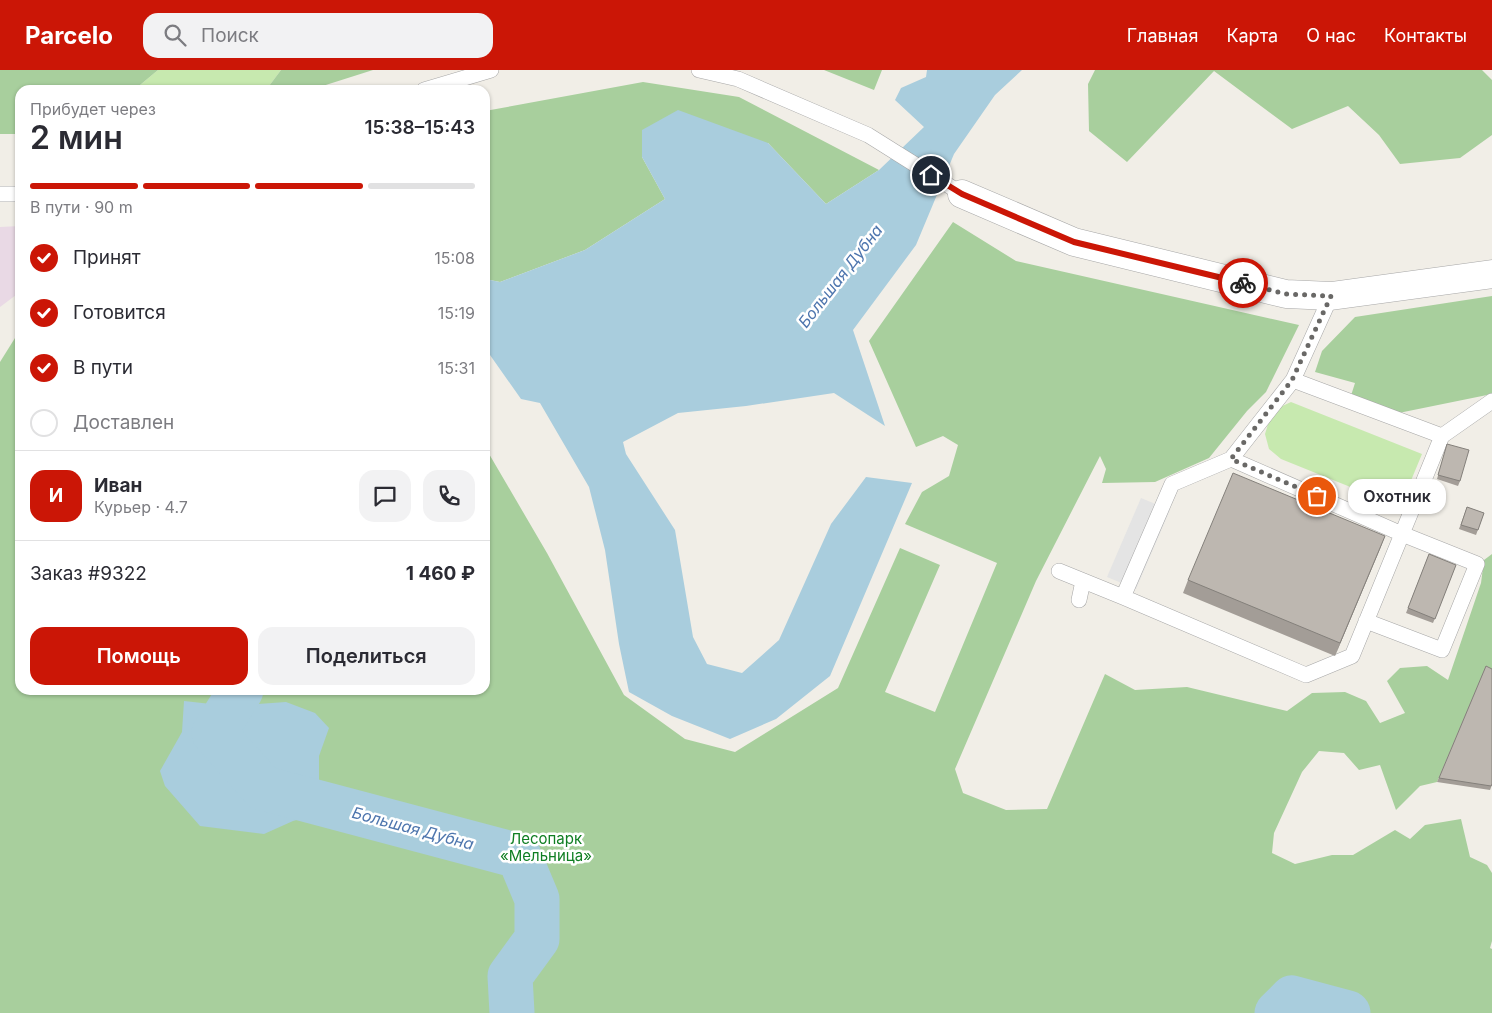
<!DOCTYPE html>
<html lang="ru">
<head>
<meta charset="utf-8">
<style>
  :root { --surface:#fff; --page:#f2f2f3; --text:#2b2b33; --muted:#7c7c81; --line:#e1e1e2; --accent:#cb1606 }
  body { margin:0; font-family:Inter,sans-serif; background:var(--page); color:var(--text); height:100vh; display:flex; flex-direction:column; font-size:19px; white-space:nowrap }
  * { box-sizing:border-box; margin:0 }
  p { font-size:16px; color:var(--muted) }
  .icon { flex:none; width:28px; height:28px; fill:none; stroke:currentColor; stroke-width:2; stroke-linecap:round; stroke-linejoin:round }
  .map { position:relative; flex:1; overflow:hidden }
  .side { position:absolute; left:15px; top:15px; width:475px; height:610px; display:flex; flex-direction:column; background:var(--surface); border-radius:15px; box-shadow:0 1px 4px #0004 }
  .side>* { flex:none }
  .pin { position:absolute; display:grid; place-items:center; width:42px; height:42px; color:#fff; margin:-21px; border:2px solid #fff; border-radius:50%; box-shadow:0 1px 5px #0007 }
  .courier { position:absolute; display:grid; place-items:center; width:50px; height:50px; margin:-25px; border:4px solid #cb1606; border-radius:50%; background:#fff; color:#222; box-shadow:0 1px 6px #0007 }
  .bubble { position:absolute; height:35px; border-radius:15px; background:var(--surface); box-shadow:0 1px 4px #0004; font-size:16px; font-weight:600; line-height:35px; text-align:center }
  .overview em { font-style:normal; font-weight:600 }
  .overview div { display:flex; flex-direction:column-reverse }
  .overview { display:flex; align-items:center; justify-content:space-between; height:85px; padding:0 15px }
  h1 { font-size:32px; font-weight:600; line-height:38px }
  .bar { display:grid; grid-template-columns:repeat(4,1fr); gap:8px 5px; align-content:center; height:60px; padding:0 15px }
  .bar i { height:6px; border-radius:4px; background:var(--line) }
  .bar .active { background:var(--accent) }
  .bar p { grid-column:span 4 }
  .line { display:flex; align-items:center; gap:12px; padding:0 15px; border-top:1px solid var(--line) }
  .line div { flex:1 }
  .round { display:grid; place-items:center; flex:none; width:52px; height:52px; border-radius:15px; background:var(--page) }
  ol { padding:0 15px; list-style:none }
  li { display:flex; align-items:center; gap:15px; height:55px }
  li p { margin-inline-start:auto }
  li .icon { padding:5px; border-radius:50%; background:var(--accent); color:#fff; stroke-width:4 }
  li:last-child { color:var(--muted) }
  li i { width:28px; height:28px; border:2px solid var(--line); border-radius:50% }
  .cta { display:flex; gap:10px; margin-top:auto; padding:10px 15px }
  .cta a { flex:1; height:58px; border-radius:15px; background:var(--accent); color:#fff; font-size:20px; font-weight:600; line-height:58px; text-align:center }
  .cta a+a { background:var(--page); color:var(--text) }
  header { display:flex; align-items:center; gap:30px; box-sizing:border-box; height:70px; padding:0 25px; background:var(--accent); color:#fff }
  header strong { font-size:24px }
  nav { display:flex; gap:28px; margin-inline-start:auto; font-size:18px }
  .search { width:350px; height:45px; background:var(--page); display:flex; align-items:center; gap:12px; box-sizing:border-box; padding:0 18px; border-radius:15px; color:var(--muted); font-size:19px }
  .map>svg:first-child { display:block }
</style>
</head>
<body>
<header>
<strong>Parcelo</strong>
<div class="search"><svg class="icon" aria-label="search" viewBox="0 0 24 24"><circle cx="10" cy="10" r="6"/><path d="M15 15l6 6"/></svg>Поиск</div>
<nav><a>Главная</a><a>Карта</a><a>О нас</a><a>Контакты</a></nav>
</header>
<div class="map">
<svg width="1492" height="943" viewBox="0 0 1492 943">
  <rect width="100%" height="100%" fill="#f1eee7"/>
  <path fill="#e9d9e5" d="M20 156V222L0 237V157Z"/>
  <path fill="#c7e9af" d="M158 0H281L266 20H134Z
    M1291 332 1422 384 1400 437 1281 389 1269 379 1265 364 1269 351 1276 339Z"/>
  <path fill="#a8cf9d" d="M0 0H158L134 20H20V64H0Z
    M281 0H373L310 20H266Z
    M824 0H882L874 20Z
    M1095 0H1482L1492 10V65L1460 88 1400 94 1379 65 1348 36 1292 59 1214 1 1127 92 1089 61 1088 14Z
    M643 12 739 27 879 100 826 134 768 73 642 87 665 129 585 180 500 212 485 209V41Z
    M953 152 1016 191 1299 255 1266 322 1247 341 1209 388 1155 412 1102 413 1106 399 1100 386 1036 511 955 699 963 723 1006 740 1047 739 1105 604 1135 620 1187 617 1287 641 1312 623 1345 622 1366 631 1380 653 1405 643 1387 611 1400 598 1427 596 1448 610 1481 513 1484 490 1492 484V604L1484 601 1437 712 1420 716 1396 740 1380 695 1359 700 1344 683 1319 681 1302 702 1274 763 1272 783 1295 794 1332 785H1353L1395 760 1410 769 1425 755 1461 749 1470 787 1487 795 1492 803V871L1490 878 1492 879V943H0V292L20 260V620H485V377L547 483 624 625 685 669 735 682 838 618 900 478 940 495 885 622 935 642 997 493 905 454 922 422 949 406 958 375 943 366 916 377 869 271Z
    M1492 226V324L1379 347 1348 335 1355 313 1315 302 1322 281 1355 247Z"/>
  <path fill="#e4e4e4" d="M1141 428 1170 440 1136 519 1107 507Z"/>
  <path fill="#a9cddd" d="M927 0H1022L995 25 954 84 916 175 853 260 885 356 834 323 746 336 678 343 623 372 626 384 675 460 693 567 707 594 742 603 779 570 831 454 866 407 912 413 830 606 776 649 730 669 672 646 629 622 619 574 605 480 589 417 540 333 521 329 490 285 485 280V209L500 212 585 180 665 129 642 87V60L678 40 768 73 826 134 879 100 924 57 895 30 901 18 926 7Z
    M184 631 229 636 286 632 315 643 329 658 319 686V710L338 739 293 751 264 764 200 756 165 716 160 701 182 662Z"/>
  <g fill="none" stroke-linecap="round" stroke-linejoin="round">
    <path stroke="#a9cddd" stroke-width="45" d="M241 620 214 663 263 718 519 786 537 829V869L510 906 512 943
      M1277 943 1292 928 1348 943"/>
    <g stroke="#a7a7a7" stroke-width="16">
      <path id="lane" d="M699 0 738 9 868 65 962 124
        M424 20 491 0
        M0 124H20
        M1293 310 1442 366
        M1231 389 1402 464 1442 366 1492 331
        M1059 501 1123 527 1306 605 1352 586 1402 464 1477 494 1442 580 1366 551
        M1123 527 1172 414 1231 389 1293 310 1331 226
        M1079 530 1083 511"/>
    </g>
    <g stroke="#a7a7a7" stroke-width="29">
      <path id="street" d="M962 124 1074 172 1286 224 1331 226 1492 204"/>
    </g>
    <use href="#lane" stroke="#fff" stroke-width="15"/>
    <use href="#street" stroke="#fff" stroke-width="28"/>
  </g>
  <path fill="#a39d97" d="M1446 378 1460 411 1458 416 1437 409Z
    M1467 437 1484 443 1476 465 1459 459Z
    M1385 466 1335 586 1183 523 1188 510Z
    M1429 484 1456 495 1433 553 1406 543Z
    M1486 596 1492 715 1490 720 1437 712Z"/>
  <path fill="#84807b" d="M1385 466 1380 479 1335 586 1340 573Z"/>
  <path fill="#bdb7b0" stroke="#84807b" d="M1447 374 1469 380 1460 411 1438 405Z
    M1233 403 1385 466 1340 573 1188 510Z
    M1467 437 1484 443 1478 460 1461 455Z
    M1429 484 1456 495 1435 549 1408 538Z
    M1486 596 1492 599V714L1491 716 1439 708Z"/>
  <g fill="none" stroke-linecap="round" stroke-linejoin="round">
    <path stroke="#696866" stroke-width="5" stroke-dasharray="0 9" d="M1243 213 1286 224 1331 226 1292 310 1231 389 1317 426"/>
    <path stroke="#cb1606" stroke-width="6" d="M931 105 962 124 1074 172 1243 213"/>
  </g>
  <g text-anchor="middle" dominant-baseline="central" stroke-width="5" stroke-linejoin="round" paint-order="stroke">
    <g font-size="15" fill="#0f7e22" stroke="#fff">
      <text x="546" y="768">Лесопарк<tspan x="546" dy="17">«Мельница»</tspan></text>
    </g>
    <g font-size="16" font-style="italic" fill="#4e76ae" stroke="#fff">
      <text transform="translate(840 206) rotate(-52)">Большая Дубна</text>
      <text transform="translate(413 758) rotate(15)">Большая Дубна</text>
    </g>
  </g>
</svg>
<div class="pin" style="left:1317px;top:426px;background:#ea580c"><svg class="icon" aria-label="bag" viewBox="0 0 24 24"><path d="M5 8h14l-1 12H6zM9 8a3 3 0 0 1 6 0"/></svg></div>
<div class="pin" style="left:931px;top:105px;background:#1f2937"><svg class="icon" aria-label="home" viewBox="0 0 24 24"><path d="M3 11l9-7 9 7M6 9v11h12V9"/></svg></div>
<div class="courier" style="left:1243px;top:213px"><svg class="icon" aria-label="bike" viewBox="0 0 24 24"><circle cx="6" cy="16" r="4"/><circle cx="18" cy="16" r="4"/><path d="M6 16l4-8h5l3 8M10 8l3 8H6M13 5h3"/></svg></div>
<div class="bubble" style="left:1348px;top:409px;width:98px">Охотник</div>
<section class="side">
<div class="overview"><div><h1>2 мин</h1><p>Прибудет через</p></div><em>15:38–15:43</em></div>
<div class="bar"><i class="active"></i><i class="active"></i><i class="active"></i><i></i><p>В пути · 90 m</p></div>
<ol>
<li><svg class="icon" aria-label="check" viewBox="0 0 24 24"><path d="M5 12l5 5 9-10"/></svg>Принят<p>15:08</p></li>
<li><svg class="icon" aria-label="check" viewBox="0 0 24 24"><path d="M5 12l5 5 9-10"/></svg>Готовится<p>15:19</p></li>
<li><svg class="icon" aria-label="check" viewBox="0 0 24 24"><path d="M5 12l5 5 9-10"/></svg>В пути<p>15:31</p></li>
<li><i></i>Доставлен</li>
</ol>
<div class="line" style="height:90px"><b class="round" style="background:var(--accent);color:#fff">И</b><div><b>Иван</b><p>Курьер · 4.7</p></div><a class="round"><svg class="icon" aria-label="chat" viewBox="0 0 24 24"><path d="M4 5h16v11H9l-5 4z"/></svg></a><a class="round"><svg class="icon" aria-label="phone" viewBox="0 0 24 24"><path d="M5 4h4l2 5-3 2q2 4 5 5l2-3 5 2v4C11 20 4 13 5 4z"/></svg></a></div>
<div class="line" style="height:65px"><div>Заказ #9322</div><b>1 460 ₽</b></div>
<div class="cta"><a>Помощь</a><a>Поделиться</a></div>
</section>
</div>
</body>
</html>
